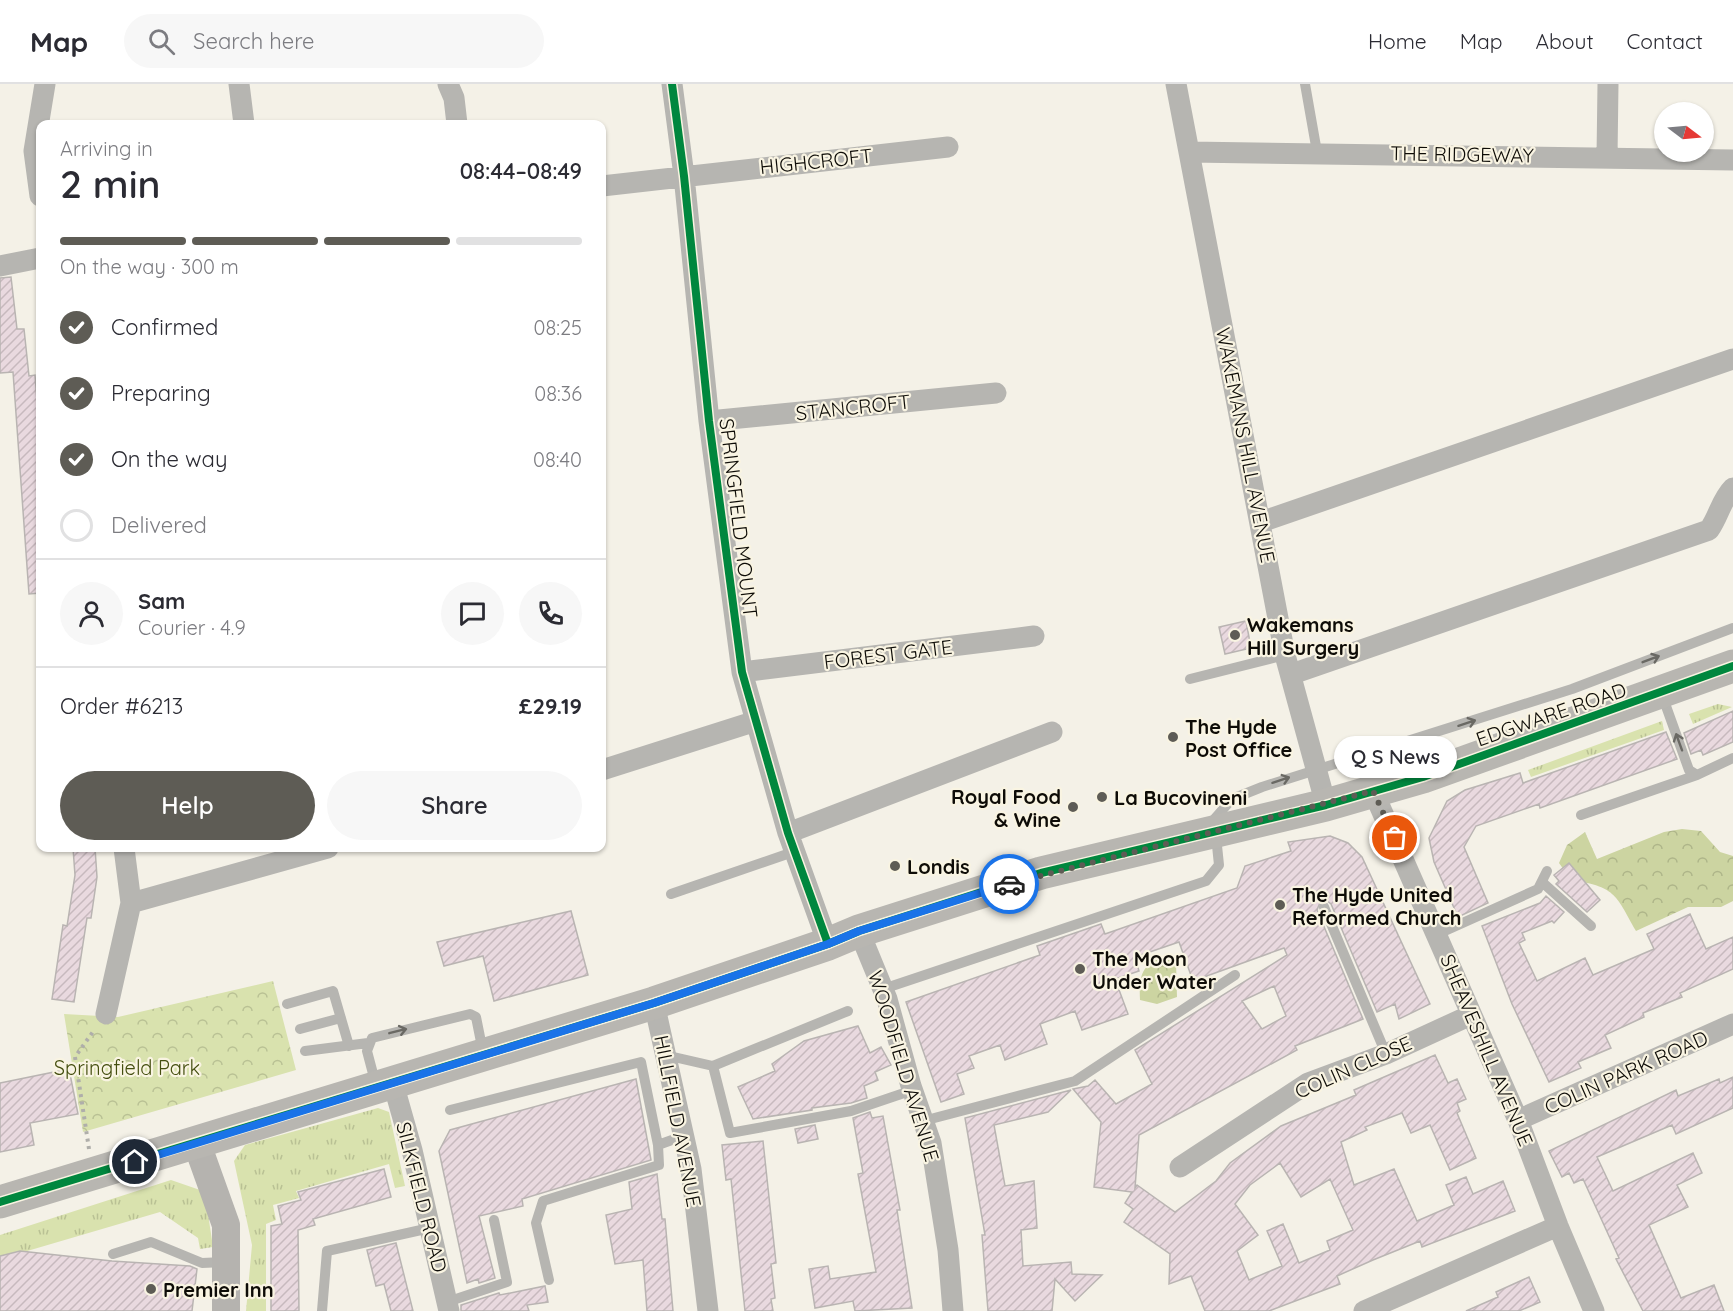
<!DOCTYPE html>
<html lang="en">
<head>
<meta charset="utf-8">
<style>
  :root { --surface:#fff; --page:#f7f7f7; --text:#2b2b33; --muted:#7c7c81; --line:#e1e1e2; --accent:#5e5c55 }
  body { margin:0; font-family:Quicksand,sans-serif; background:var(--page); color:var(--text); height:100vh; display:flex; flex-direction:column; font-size:22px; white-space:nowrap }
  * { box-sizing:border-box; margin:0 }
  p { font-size:20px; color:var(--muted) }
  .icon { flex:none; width:33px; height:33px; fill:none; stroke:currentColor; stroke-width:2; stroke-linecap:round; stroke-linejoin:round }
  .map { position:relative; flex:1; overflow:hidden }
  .side { position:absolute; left:36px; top:36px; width:570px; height:732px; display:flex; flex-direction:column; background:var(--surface); border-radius:12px; box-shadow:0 2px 4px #0004 }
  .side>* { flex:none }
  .needle { width:39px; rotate:106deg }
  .fabs { position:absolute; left:1654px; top:18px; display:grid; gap:12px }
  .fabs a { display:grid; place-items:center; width:60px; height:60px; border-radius:50%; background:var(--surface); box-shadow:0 2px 4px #0004; font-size:30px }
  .pin { position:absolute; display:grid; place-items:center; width:51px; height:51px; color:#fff; margin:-26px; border:3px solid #fff; border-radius:50%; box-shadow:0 2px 6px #0007 }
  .courier { position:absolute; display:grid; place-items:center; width:60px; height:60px; margin:-30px; border:4px solid #1a73e8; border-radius:50%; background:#fff; color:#222; box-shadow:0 2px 8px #0007 }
  .bubble { position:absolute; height:42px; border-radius:21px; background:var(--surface); box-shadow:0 2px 4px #0004; font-size:20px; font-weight:600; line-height:42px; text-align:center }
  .head em { font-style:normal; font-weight:600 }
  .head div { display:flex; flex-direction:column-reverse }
  .head { display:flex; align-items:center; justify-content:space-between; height:102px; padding:0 24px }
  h1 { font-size:39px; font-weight:600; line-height:45px }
  .bar { display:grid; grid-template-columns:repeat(4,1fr); gap:9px 6px; align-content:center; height:72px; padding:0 24px }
  .bar i { height:8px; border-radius:4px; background:var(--line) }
  .bar .active { background:var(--accent) }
  .bar p { grid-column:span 4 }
  .line { display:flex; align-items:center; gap:15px; padding:0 24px; border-top:2px solid var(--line) }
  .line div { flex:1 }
  .round { display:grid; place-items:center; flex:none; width:63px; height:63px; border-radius:32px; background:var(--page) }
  ol { padding:0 24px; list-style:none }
  li { display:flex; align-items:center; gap:18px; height:66px }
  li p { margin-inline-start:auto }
  li .icon { padding:6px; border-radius:50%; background:var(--accent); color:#fff; stroke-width:4 }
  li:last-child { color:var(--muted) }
  li i { width:33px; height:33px; border:3px solid var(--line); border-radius:50% }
  .button { display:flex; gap:12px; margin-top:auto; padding:12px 24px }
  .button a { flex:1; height:69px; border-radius:36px; background:var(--accent); color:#fff; font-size:24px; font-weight:600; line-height:69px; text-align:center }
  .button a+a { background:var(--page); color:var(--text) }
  header { display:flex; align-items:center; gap:36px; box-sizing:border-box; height:84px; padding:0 30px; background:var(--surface); border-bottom:2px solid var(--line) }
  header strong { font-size:28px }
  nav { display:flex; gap:33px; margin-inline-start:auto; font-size:21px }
  .search { width:420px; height:54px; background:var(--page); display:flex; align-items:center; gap:15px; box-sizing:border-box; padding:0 21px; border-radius:33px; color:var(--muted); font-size:22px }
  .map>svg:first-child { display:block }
</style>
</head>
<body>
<header>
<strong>Map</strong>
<div class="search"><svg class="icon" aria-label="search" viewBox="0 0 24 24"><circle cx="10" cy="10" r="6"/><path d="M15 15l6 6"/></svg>Search here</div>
<nav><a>Home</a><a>Map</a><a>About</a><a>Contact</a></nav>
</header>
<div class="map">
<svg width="1733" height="1227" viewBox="0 0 1733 1227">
  <defs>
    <pattern id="grass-tufts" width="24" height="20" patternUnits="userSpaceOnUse" patternTransform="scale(1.5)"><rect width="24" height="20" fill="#d9e2ae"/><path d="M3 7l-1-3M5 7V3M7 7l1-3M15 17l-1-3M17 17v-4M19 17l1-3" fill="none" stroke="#b9c194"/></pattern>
    <pattern id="forest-crowns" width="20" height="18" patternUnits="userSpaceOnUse" patternTransform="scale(1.5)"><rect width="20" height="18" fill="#ccd4a1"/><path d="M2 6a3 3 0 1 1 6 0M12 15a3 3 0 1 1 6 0" fill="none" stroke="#aeb589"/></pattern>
    <pattern id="park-crowns" width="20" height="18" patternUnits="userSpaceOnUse" patternTransform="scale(1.5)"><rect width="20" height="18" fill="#d9e2ae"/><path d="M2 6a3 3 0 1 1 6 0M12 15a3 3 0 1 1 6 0" fill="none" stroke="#b9c194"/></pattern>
    <pattern id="building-hatch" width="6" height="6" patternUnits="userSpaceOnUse" patternTransform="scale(1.5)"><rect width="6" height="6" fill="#e9d9df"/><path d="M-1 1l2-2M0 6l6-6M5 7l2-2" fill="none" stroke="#c7b9be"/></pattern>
  </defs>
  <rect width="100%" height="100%" fill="#f4f1e7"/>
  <path fill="url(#grass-tufts)" d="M1718 620 1732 623 1693 640 1689 630Z
    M1662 637 1664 646 1531 693 1528 686Z
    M378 1024 389 1028 405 1102 395 1104 389 1080 296 1107 299 1114 273 1121 276 1136 266 1140V1227H246L252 1161 234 1077 245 1061Z
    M171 1096 200 1106 208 1130 213 1163 200 1165 198 1154 160 1128 0 1175V1151Z"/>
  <path fill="url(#forest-crowns)" d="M1682 745 1701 747 1720 768 1733 772V817L1721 823H1688L1636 847C1615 809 1615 803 1571 796L1559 779 1567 761 1585 748 1597 775 1664 748Z
    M1161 874 1176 878 1177 913 1157 920 1140 916C1139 896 1140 881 1161 874Z"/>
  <path fill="url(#park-crowns)" d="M273 897 296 986 83 1048 64 930 118 933Z"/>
  <path fill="url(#building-hatch)" stroke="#b9b4b2" stroke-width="1.5" fill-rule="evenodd" d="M11 193 17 245H24L29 292 35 291 40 356V509L29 510 13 288 0 289V194Z
    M1246 537 1251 564 1225 570 1219 543Z
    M1733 627V658L1703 671 1701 666 1691 670 1684 649Z
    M1666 648 1677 675 1540 724 1539 720 1476 742 1464 763 1488 819 1458 833 1434 778 1429 754 1447 717 1465 706 1520 689 1523 699Z
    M1330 752 1348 759 1362 773 1430 920 1399 935 1395 920 1377 928 1331 820 1326 816H1321L1317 826 1363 935 1295 962 1297 966 1139 1051 1135 1104 1137 1101 1175 1128 1216 1097 1230 1079 1281 1042 1356 1011 1354 1006 1435 971 1448 999 1457 995 1466 1015 1457 1019 1460 1027 1457 1029 1476 1074 1450 1086 1430 1041 1411 1049 1402 1029 1365 1043 1367 1046 1341 1058 1354 1101 1394 1085 1417 1137 1454 1121 1446 1101 1466 1093 1473 1110 1503 1097 1515 1127 1422 1163 1420 1157 1373 1176 1337 1192 1340 1200 1269 1227H1205L1191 1192 1169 1200 1170 1170 1124 1138 1133 1125 1125 1119 1132 1108 1094 1103 1101 1038 1073 1005 1088 1002 1095 996 1116 1020 1152 1000 1135 966 1287 871 1284 864 1193 897 1179 858 1135 873 1139 887 1115 895 1128 930 1082 946 1075 927 1040 940 1047 960 1005 976 1000 961 969 972 974 984 957 990 964 1010 941 1018 906 918 1040 871 1037 862 1101 840 1105 850 1237 804 1245 782 1291 767 1288 758ZM1274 902 1286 932 1262 945 1242 917ZM1280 1079 1301 1113 1330 1095 1353 1146 1327 1157 1330 1166 1299 1179 1283 1140 1267 1147 1282 1182 1249 1196 1237 1167 1258 1151 1235 1120 1250 1101Z
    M73 764H95L97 793 91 834H87L74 918 52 915 63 841 67 842 75 791Z
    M1569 779 1600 816 1587 828 1556 800 1559 797 1554 791Z
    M1546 812 1564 828 1554 839 1552 837 1522 849 1525 856 1519 859 1537 897 1585 874 1593 891 1654 865 1647 850 1690 830 1706 865 1733 853V885L1680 909 1682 913 1643 929 1644 933 1605 951 1611 964 1578 978 1581 984 1549 998 1512 920 1482 842 1540 819Z
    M571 827 588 891 494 917 483 872 444 882 437 858Z
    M858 942 870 969 881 963 891 981 875 988 878 996 864 1002 867 1014 851 1019 812 1024V1026L753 1035 738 1003 775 987 772 980 804 957Z
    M69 985 78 1030 30 1039 34 1061 0 1068V999Z
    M1733 993V1024L1676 1050 1672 1041 1597 1073 1613 1107 1693 1069 1702 1089 1677 1101 1688 1123 1649 1141 1681 1214 1714 1201 1724 1227H1643L1616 1175 1619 1174 1583 1095 1574 1099 1569 1089 1562 1093 1549 1067 1676 1006 1678 1012 1719 995 1720 999Z
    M636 995 651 1076 522 1115 523 1122 479 1132 495 1194 479 1199 478 1195 467 1199 439 1067 450 1046Z
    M1071 1006 1048 1028 994 1041 1005 1102 1034 1097 1037 1144 1021 1146 1023 1182 1071 1178 1072 1190 1102 1191 1075 1217 1055 1195 1052 1227H988L982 1151H985L965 1034Z
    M870 1028 872 1034 883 1032 900 1126H897L912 1224 855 1227 853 1217 815 1224 809 1185 828 1182 830 1195 876 1188 858 1090 863 1089 853 1034Z
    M815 1041 818 1055 798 1059 795 1045Z
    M763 1057 776 1179 771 1180 775 1214 771 1215 773 1227H745L731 1095 726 1096 722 1061Z
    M384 1085 391 1113 313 1135 315 1141 298 1146 299 1227H271V1142L282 1140 278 1122 301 1116 298 1108Z
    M657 1090 662 1135H665L673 1227H647L643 1176 615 1180 606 1131 632 1125 629 1098Z
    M396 1159 413 1227H391L384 1200 376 1202 367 1166Z
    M20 1167 112 1177 190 1182 197 1185 192 1227H0V1172Z
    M1529 1193 1540 1218 1519 1227H1466L1498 1213 1496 1208Z
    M545 1202 548 1218 527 1221 529 1227H461V1221L499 1209 500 1211Z"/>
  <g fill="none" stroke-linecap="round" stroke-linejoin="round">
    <path stroke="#afaeaa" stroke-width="4" stroke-dasharray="3 4.5" stroke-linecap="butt" d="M89 1065 75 973 95 945"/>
    <path stroke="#b6b5b1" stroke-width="10" d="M1305 0 1317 68
      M1190 595 1285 571
      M1662 611 1689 686 1697 691 1733 674
      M1581 731 1697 691
      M1210 740 1232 715 1262 703 1572 605 1733 544
      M1542 798 1591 842
      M671 810 796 767
      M1324 823 1386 970
      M1438 850 1538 805 1547 787
      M883 905 1206 797 1219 781 1216 752
      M287 920 333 907 349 962
      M300 945 341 934
      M305 967 368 959
      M665 971 713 982 848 927
      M713 982 730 1049 851 1027 913 1006
      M376 1001 367 967 372 954 470 930 476 933 483 968
      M450 1026 641 978 658 1061 683 1052
      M923 1037 1075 997 1235 891
      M113 1170 151 1158 202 1179 224 1178
      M549 1196 536 1139 543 1117 659 1081 658 1061
      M447 1218 507 1198 494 1136
      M322 1227 327 1167 430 1144"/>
    <path stroke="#b6b5b1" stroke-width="21" d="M239 0 244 40
      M448 0 454 14 457 40
      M672 0 684 92 709 337 742 588 788 749 828 860
      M1176 0 1285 571 1326 721
      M1190 68 1733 76
      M1607 73 1608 0
      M602 102 948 63
      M40 112 34 67 45 0
      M0 182 40 174
      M709 337 996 309
      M1261 438 1733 275
      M742 588 1034 552
      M1292 590 1709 446C1719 432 1721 416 1733 404
      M602 686 756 637
      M1373 707 1518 1036 1558 1142 1594 1227
      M788 749 1052 648
      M131 819 328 764
      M859 847 887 915 911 1002 931 1059 948 1166 953 1227
      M654 919 691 1085 708 1227
      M106 930 131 819 124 764
      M393 999 412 1066 449 1227
      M1518 1036 1733 940
      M1180 1083 1308 999 1386 970 1471 931
      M1364 1227 1558 1142"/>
    <path stroke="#b5b3af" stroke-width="28" d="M197 1060 226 1141V1227"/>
    <path stroke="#b8b6b1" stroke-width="33" d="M0 1118 654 919 828 860 859 847 1041 789 1326 721 1423 693 1733 582"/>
    <g stroke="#f9f4e2" stroke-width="11">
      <path id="cycleway" d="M672 0 684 92 709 337 742 588 788 749 828 860
        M0 1118 654 919 828 860 859 847 1041 789 1326 721 1423 693 1733 582"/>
    </g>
    <use href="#cycleway" stroke="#00873e" stroke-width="8"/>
  </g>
  <defs><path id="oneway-shaft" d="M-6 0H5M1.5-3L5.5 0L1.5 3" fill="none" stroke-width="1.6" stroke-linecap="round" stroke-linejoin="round" transform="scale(1.5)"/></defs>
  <g stroke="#6a6964">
    <use href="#oneway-shaft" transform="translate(1651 575) rotate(-21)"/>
    <use href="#oneway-shaft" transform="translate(1467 639) rotate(-18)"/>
    <use href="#oneway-shaft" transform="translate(1679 658) rotate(-110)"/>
    <use href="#oneway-shaft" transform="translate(1281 696) rotate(-18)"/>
    <use href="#oneway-shaft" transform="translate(398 947) rotate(-14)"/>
  </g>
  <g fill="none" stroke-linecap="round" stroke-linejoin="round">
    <path stroke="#5e5c55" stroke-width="6" stroke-dasharray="0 10.8" d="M1009 800 1373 707 1395 754"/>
    <path stroke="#1a73e8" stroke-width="8" d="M135 1078 654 919 828 860 859 847 1009 800"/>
  </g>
  <g fill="#5e5c55" stroke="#f9f4e2" stroke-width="2">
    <circle cx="1235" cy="551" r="6"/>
    <circle cx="1173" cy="653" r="6"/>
    <circle cx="1102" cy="713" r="6"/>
    <circle cx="1073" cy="723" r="6"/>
    <circle cx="895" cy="782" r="6"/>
    <circle cx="1280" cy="821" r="6"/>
    <circle cx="1080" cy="885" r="6"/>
    <circle cx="151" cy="1205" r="6"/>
  </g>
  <g text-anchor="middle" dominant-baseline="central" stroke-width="4.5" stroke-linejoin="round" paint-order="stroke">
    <g font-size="20" fill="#0e0c07" stroke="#f9f4e2">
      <text transform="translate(1462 70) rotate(1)">THE RIDGEWAY</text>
      <text transform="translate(816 77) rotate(-6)">HIGHCROFT</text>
      <text transform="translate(853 323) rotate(-6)">STANCROFT</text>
      <text transform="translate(1246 361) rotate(79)">WAKEMANS HILL AVENUE</text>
      <text transform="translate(739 434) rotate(83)">SPRINGFIELD MOUNT</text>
      <text transform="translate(888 570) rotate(-7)">FOREST GATE</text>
      <text transform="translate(1551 630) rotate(-19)">EDGWARE ROAD</text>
      <text transform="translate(1487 966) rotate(67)">SHEAVESHILL AVENUE</text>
      <text transform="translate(904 982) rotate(73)">WOODFIELD AVENUE</text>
      <text transform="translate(1353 983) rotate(-24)">COLIN CLOSE</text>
      <text transform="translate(1626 988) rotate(-24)">COLIN PARK ROAD</text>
      <text transform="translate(678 1037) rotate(79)">HILLFIELD AVENUE</text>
      <text transform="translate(422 1113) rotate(76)">SILKFIELD ROAD</text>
    </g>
    <g font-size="20" font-weight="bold" fill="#0e0c07" stroke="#f9f4e2" text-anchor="start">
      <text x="1247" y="540">Wakemans<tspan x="1247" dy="23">Hill Surgery</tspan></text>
      <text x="1185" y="642">The Hyde<tspan x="1185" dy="23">Post Office</tspan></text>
      <text x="1061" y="712" text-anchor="end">Royal Food<tspan x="1061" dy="23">&amp; Wine</tspan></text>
      <text x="1114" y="713">La Bucovineni</text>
      <text x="907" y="782">Londis</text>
      <text x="1292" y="810">The Hyde United<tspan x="1292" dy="23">Reformed Church</tspan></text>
      <text x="1092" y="874">The Moon<tspan x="1092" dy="23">Under Water</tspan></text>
      <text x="163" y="1205">Premier Inn</text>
    </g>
    <g font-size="20" fill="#444e0f" stroke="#f9f4e2">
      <text x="127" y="983">Springfield Park</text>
    </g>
  </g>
</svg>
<div class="fabs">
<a><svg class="needle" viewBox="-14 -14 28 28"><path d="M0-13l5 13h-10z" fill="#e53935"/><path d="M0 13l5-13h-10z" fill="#7c7c81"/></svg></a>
</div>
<div class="pin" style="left:1395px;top:754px;background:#ea580c"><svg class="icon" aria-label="bag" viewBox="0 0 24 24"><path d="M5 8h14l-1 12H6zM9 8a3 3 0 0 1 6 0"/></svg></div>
<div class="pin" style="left:135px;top:1078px;background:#1f2937"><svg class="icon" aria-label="home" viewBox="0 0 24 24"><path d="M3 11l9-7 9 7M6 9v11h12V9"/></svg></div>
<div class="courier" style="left:1009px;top:800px"><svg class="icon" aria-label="car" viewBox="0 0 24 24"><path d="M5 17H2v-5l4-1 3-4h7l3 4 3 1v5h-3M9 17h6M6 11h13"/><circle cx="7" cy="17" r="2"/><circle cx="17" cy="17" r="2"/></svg></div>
<div class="bubble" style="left:1334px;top:652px;width:123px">Q S News</div>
<section class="side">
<div class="head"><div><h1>2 min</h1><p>Arriving in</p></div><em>08:44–08:49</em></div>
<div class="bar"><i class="active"></i><i class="active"></i><i class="active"></i><i></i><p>On the way · 300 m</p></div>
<ol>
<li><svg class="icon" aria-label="check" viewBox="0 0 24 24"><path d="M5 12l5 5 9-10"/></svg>Confirmed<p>08:25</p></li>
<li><svg class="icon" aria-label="check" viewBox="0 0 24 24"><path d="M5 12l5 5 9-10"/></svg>Preparing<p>08:36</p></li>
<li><svg class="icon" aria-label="check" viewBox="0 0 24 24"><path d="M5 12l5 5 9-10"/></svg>On the way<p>08:40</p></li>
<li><i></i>Delivered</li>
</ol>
<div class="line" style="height:108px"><a class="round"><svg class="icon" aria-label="person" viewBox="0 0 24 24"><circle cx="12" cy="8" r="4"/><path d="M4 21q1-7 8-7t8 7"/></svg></a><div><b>Sam</b><p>Courier · 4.9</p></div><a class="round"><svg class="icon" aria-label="chat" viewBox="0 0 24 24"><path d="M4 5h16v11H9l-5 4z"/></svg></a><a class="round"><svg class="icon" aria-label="phone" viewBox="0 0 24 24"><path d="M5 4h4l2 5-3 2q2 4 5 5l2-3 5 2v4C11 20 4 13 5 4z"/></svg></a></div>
<div class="line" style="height:78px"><div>Order #6213</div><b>£29.19</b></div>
<div class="button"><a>Help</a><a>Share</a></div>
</section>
</div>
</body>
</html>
